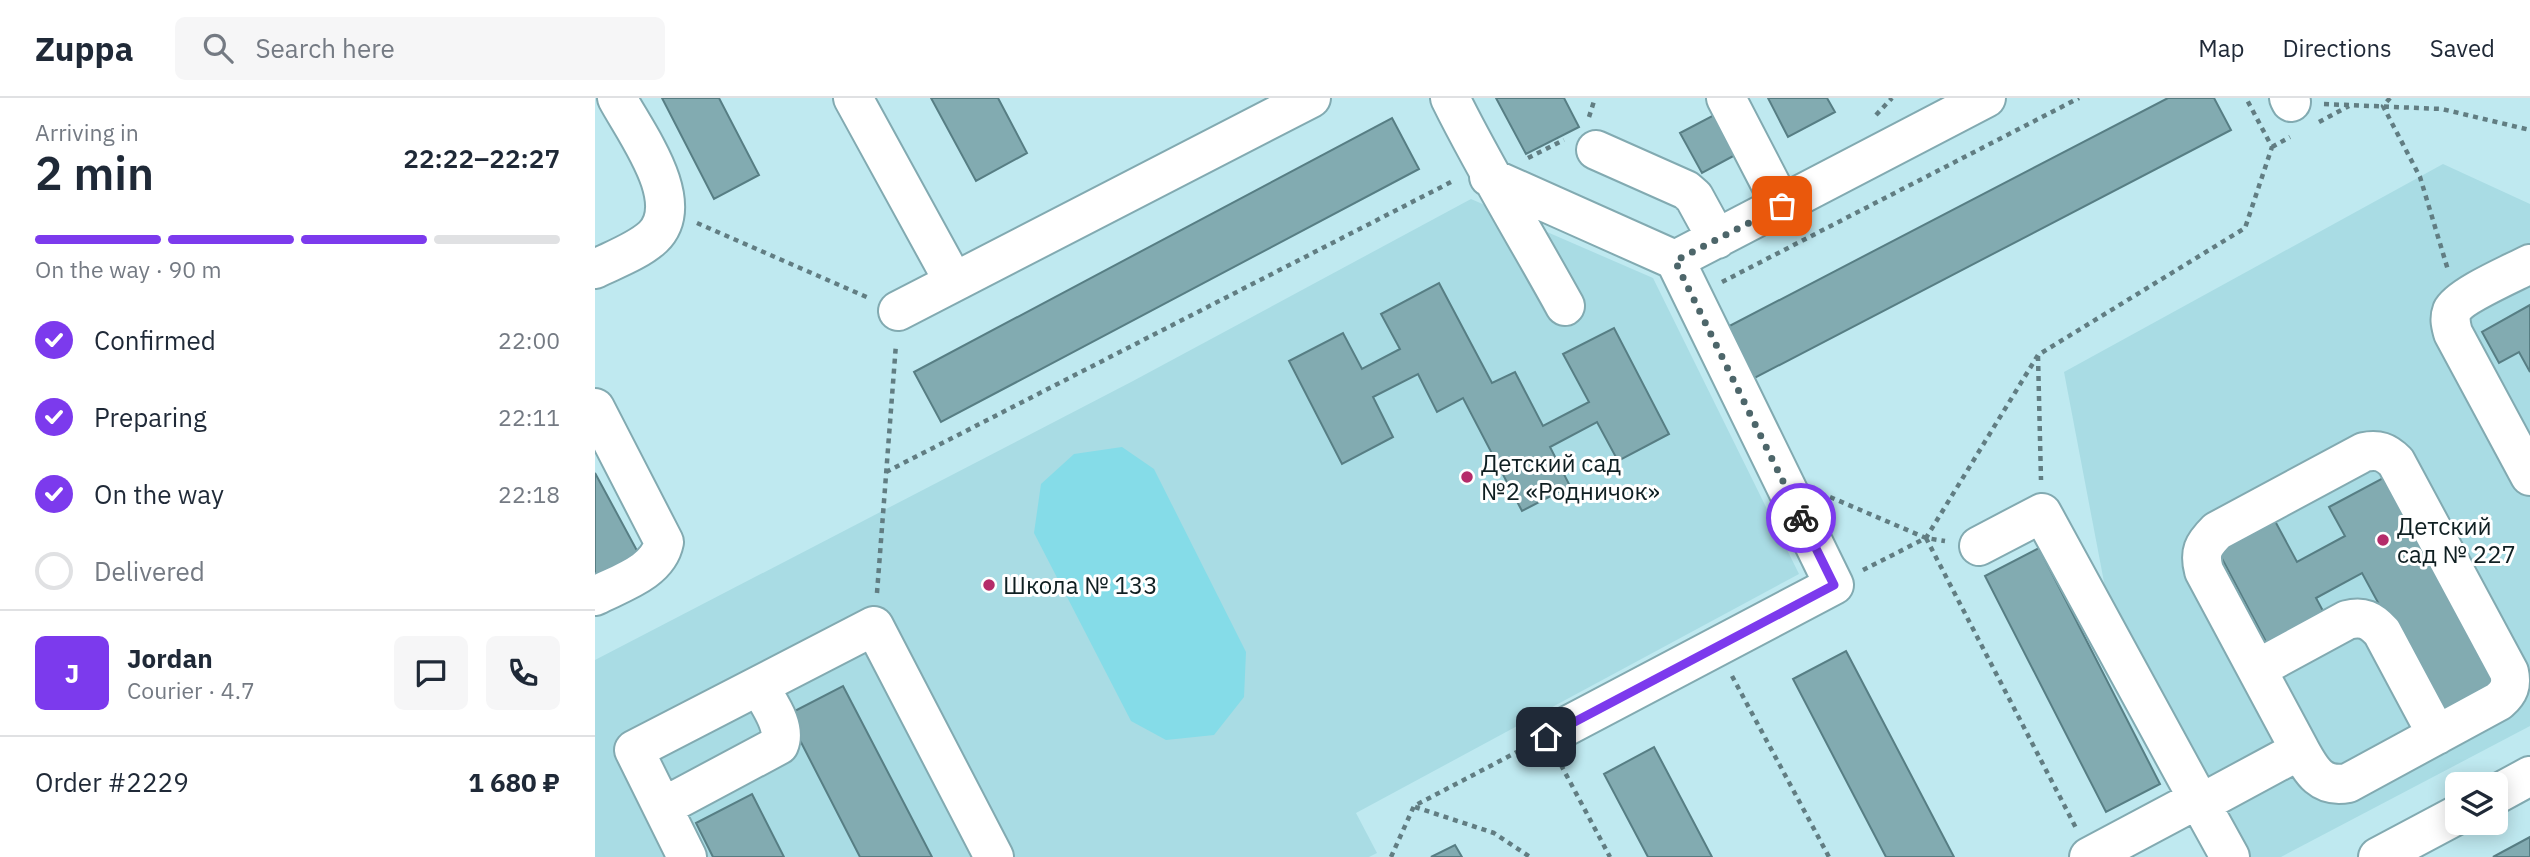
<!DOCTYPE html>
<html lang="en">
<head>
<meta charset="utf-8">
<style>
  :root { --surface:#fff; --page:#f6f6f7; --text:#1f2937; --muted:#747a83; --line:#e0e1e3; --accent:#7c3aed }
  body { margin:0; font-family:"IBM Plex Sans",sans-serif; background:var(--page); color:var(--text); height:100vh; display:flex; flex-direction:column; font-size:26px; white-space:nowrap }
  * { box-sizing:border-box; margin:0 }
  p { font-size:23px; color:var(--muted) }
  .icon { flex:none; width:38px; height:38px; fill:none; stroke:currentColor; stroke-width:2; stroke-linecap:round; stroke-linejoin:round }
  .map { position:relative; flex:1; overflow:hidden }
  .details { display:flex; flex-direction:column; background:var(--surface); width:595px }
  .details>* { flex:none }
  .tools { position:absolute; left:1850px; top:674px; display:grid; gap:14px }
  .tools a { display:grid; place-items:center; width:63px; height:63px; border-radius:10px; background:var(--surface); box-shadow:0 4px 18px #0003; font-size:35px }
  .pin { position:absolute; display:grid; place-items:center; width:60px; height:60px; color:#fff; margin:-30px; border-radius:14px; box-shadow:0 4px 10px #0006 }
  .courier { position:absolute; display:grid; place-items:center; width:70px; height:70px; margin:-35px; border:5px solid #7c3aed; border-radius:50%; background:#fff; color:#222; box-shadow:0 2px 9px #0007 }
  .summary em { font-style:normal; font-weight:600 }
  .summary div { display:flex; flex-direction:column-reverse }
  .summary { display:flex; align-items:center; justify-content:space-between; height:119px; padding:0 35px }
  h1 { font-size:46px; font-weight:600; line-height:52px }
  .bar { display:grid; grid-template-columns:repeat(4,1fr); gap:10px 7px; align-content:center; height:84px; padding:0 35px }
  .bar i { height:9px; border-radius:5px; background:var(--line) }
  .bar .active { background:var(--accent) }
  .bar p { grid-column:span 4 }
  .line { display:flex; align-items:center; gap:18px; padding:0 35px; border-top:2px solid var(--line) }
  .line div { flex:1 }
  .round { display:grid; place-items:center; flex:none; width:74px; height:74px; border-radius:10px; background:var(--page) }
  ol { padding:0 35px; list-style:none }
  li { display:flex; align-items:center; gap:21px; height:77px }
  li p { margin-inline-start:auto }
  li .icon { padding:7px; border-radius:50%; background:var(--accent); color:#fff; stroke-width:4 }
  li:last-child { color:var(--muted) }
  li i { width:38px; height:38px; border:4px solid var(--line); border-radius:50% }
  header { display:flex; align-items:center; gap:42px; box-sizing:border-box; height:98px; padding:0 35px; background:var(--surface); border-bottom:2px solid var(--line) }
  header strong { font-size:33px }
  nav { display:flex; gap:38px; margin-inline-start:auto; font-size:24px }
  .search { width:490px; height:63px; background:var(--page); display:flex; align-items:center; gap:18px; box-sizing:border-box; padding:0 24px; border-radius:10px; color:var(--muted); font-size:26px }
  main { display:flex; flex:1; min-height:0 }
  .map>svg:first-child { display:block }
</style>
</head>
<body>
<header>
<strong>Zuppa</strong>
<div class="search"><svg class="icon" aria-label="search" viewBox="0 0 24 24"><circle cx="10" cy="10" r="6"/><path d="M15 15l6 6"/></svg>Search here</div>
<nav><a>Map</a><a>Directions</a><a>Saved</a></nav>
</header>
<main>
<section class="details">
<div class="summary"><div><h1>2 min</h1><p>Arriving in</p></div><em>22:22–22:27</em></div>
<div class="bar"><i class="active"></i><i class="active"></i><i class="active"></i><i></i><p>On the way · 90 m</p></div>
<ol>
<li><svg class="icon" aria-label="check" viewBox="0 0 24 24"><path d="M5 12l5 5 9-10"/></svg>Confirmed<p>22:00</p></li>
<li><svg class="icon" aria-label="check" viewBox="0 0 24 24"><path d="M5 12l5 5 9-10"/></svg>Preparing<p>22:11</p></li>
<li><svg class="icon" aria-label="check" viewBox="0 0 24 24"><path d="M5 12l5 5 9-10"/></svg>On the way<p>22:18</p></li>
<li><i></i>Delivered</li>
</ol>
<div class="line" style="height:126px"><b class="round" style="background:var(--accent);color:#fff">J</b><div><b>Jordan</b><p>Courier · 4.7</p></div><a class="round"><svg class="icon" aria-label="chat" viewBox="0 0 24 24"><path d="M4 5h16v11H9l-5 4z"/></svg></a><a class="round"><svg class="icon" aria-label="phone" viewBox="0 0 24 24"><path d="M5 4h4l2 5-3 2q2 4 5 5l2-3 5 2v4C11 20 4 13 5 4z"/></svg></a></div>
<div class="line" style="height:91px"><div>Order #2229</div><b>1 680 ₽</b></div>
</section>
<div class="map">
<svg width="1935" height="759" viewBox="0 0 1935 759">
  <rect width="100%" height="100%" fill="#bfe9f0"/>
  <path fill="#a9dce4" d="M1848 66 1935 106V628L1686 759H1648L1513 505 1469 274Z
    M876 101 1058 180 1204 476 761 715 782 755 774 759H0V562L538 283Z"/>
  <path fill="#85dce8" d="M527 349 559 371 651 554 649 599 619 637 571 642 536 623 439 435 446 386 479 356Z"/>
  <path fill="#82abb1" stroke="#577e84" stroke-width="2" d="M67 0H124L164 77 119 101Z
    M336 0H403L432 55 381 83Z
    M901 0H969L984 29 931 56Z
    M1173 0H1232L1240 14 1193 39Z
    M1573 0H1619L1636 32 1148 286 1121 235Z
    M1121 16 1142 56 1107 75 1085 35Z
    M797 20 824 71 346 324 319 274Z
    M844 185 897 285 920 274 948 328 994 304 968 256 1019 230 1074 336 1023 363 1002 324 955 349 975 388 927 413 868 300 842 314 823 276 778 299 798 339 747 366 694 263 748 235 767 271 805 251 786 216Z
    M1935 207V274L1924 254 1904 265 1887 234Z
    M0 375 46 460 0 485Z
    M1790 379 1905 593 1848 624 1767 475 1721 500 1734 524 1677 555 1623 453 1680 423 1702 464 1750 438 1734 409Z
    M1444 450 1565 686 1511 714 1390 478Z
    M1251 553 1359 759H1291L1198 581Z
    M248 588 337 759H265L192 617Z
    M1059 649 1117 759H1053L1009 676Z
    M157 696 189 759H118L101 725Z
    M1935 739V759H1898Z
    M860 747 867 759H836Z"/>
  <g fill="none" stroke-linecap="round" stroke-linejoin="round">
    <g stroke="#82aab1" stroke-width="42">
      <path id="minor" d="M258 0 359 184
        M855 0C890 71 932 139 970 208
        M1131 0 1187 108
        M1694 0 1696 4
        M1001 52 1091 92 1099 99 1122 141
        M894 79 1080 162 1391 0
        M1935 166C1918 175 1864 198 1857 213 1854 221 1856 227 1858 235L1935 378
        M0 171C18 162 43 153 58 139 94 104 40 34 22 0
        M303 213 716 0
        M0 310 69 444C63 474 25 485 0 498
        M1384 448 1447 415 1603 701 1616 700 1705 652 1609 473C1604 454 1608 447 1622 433L1769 354C1783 351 1791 354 1801 364L1914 574C1917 587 1914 594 1904 603L1753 685C1726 690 1717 674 1705 652
        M1662 571 1752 522C1768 518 1776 522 1787 534L1842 637
        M951 639 1239 487 1080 162
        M1900 697 1935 678
        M68 709 184 647C192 628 173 605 164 588
        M92 759 39 652 279 528 399 759
        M1494 759 1603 701 1635 759
        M1783 759 1862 717"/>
    </g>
    <path stroke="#617d82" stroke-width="4.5" stroke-dasharray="5 5" stroke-linecap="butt" d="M1795 0 1788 8 1825 79 1853 172
      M1729 6 1847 11 1935 32
      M1281 17 1297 0
      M994 19 1000 0
      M1724 24 1754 8
      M1677 49 1695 39
      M933 60 969 42
      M102 125 274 200
      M1127 184 1484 0
      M1443 258 1446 382
      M291 374 860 82
      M1235 399 1331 440 1350 443
      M1331 440 1481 730
      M1268 472 1331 440 1443 257 1650 130 1677 49 1651 0
      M282 495 301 246
      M1137 578 1234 759
      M966 667 1015 759
      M820 709 899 735 935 759
      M796 759 819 708 922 654"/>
    <use href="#minor" stroke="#fff" stroke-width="38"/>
  </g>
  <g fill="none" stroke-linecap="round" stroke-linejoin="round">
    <path stroke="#4d666a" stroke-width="7" stroke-dasharray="0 12.6" d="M1187 108 1080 163 1206 420"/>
    <path stroke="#7c3aed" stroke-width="9" d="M951 639 1239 487 1206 420"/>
  </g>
  <g fill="#b52c6a" stroke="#fff" stroke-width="2.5">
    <circle cx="872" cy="379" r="7"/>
    <circle cx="1788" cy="442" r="7"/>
    <circle cx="394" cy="487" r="7"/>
  </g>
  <g text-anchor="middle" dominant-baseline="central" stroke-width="6" stroke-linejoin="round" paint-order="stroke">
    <g font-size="24" fill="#0f1f22" stroke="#fff" text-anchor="start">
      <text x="886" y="365">Детский сад<tspan x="886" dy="28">№2 «Родничок»</tspan></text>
      <text x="1802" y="428">Детский<tspan x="1802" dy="28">сад № 227</tspan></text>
      <text x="408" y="487">Школа № 133</text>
    </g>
  </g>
</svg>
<div class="tools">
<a><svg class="icon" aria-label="layers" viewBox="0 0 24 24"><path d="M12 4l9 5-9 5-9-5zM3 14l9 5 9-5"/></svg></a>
</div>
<div class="pin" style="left:1187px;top:108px;background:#ea580c"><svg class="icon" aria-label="bag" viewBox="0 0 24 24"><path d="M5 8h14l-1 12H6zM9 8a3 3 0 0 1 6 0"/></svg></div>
<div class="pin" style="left:951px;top:639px;background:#1f2937"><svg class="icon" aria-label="home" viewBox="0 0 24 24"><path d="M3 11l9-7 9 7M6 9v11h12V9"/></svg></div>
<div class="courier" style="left:1206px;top:420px"><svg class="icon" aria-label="bike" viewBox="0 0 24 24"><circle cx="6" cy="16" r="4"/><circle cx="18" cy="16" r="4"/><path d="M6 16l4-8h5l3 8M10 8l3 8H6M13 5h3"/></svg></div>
</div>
</main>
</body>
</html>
